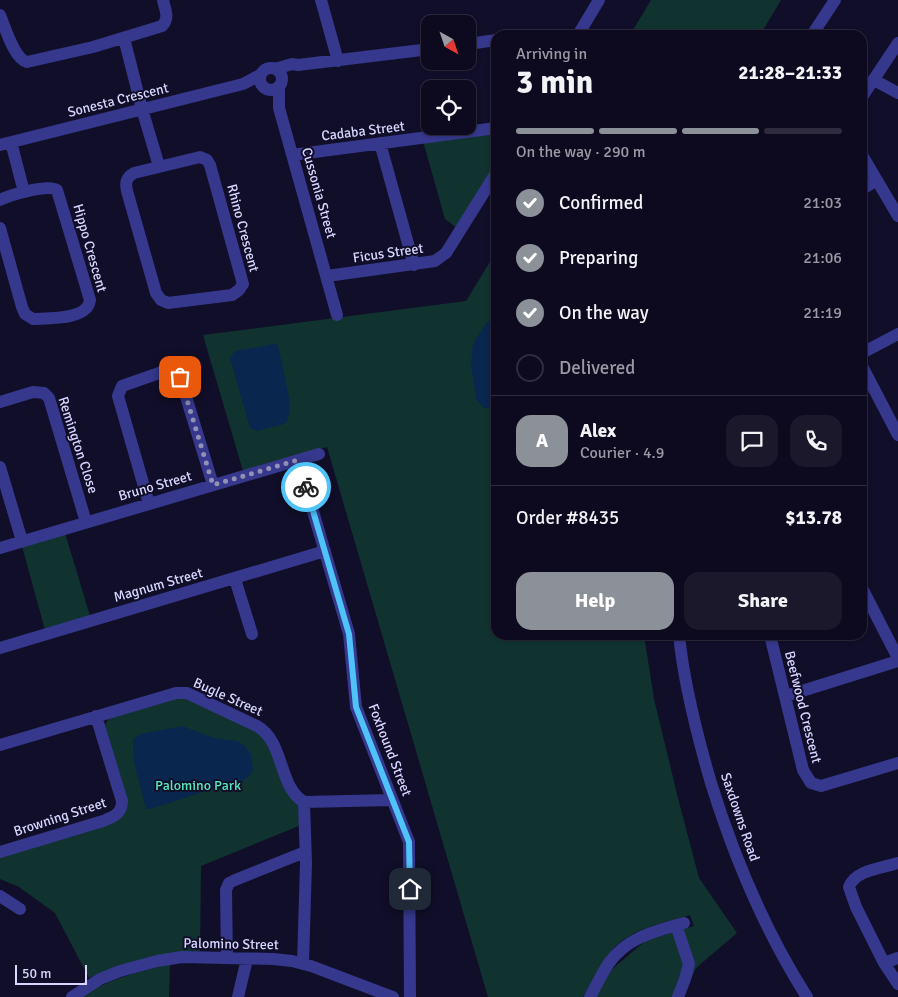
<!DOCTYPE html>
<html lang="en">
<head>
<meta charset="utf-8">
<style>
  :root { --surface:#0d0a1f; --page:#1b182c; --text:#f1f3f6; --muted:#9a9aa4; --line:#2d2b3d; --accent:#8c9099 }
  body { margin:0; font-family:Signika,sans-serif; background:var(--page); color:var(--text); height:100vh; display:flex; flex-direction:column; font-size:19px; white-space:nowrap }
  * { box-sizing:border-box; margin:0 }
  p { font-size:16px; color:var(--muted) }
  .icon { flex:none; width:28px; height:28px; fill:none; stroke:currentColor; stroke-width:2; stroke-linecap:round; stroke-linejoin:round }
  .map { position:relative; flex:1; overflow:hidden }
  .drawer { position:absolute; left:491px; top:30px; width:376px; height:610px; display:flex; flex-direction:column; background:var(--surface); border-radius:15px; box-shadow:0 1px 4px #0004,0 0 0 1px var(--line) }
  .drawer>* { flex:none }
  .needle { width:32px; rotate:140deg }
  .fabs { position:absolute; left:421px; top:15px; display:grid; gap:10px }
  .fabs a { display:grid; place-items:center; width:55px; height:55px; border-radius:10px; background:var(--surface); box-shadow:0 1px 4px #0004,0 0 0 1px var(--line); font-size:25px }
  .scale { position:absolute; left:15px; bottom:12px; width:72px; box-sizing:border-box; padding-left:5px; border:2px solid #d7d6ff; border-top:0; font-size:14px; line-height:18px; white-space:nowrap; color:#d7d6ff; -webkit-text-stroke:4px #110e29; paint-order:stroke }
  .pin { position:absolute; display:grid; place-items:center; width:42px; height:42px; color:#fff; margin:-21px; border-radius:10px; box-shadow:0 2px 8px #0006 }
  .courier { position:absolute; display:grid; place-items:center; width:50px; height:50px; margin:-25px; border:4px solid #4fc3f7; border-radius:50%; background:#fff; color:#222; box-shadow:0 1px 6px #0007 }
  .overview em { font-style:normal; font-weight:800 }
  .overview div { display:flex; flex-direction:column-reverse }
  .overview { display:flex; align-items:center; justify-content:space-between; height:85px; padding:0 25px }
  h1 { font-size:32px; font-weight:800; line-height:38px }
  .bar { display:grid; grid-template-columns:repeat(4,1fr); gap:8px 5px; align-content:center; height:60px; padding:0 25px }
  .bar i { height:6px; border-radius:4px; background:var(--line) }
  .bar .on { background:var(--accent) }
  .bar p { grid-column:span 4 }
  .line { display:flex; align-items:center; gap:12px; padding:0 25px; border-top:1px solid var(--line) }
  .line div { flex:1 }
  .round { display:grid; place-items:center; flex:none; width:52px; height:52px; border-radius:15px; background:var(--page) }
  ol { padding:0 25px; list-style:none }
  li { display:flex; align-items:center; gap:15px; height:55px }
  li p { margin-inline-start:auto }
  li .icon { padding:5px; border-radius:50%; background:var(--accent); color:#fff; stroke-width:4 }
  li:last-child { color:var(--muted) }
  li i { width:28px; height:28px; border:2px solid var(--line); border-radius:50% }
  .cta { display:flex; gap:10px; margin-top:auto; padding:10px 25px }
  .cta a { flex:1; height:58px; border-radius:15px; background:var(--accent); color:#fff; font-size:20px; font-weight:800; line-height:58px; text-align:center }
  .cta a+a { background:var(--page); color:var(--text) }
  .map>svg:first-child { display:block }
</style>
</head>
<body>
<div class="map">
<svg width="898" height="997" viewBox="0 0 898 997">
  <rect width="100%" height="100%" fill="#110e29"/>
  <path fill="#103330" d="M651 0H781L760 35H630Z
    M496 132V164L457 228 445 219 423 141Z
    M496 252V635H644L654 699 678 798 699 878 737 933 696 968 683 997H596L609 972 645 941 694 926 690 915C664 923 631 928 612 950 600 964 592 981 583 997H488L327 447 243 471 203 335 466 301Z
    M65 533 90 616 45 630 22 546Z
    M182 697 261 733 300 806 301 825 201 866 200 951 185 952 105 971 89 978 55 913 19 887 0 879V856L121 817 105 725 109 718Z
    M170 964 169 997H80C108 979 138 972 170 964Z"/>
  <path fill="#08264e" d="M496 319V408H484L476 399 471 364 473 344 487 322Z
    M275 344 278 345 290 402 288 420 284 424 257 431 250 428 230 358 235 351Z
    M182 726 214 738 237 741 245 746 251 754 253 769 249 776 240 783 215 788 150 809H146L133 758V740L141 734Z"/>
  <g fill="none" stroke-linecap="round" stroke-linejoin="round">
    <path stroke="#35388c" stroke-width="12" d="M321 0 338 61
      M0 15C5 27 14 59 27 62L93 47 162 26C170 18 165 10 163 0
      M578 35 599 0
      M812 35 835 0
      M124 38 142 109 159 166
      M468 44 496 40
      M260 79a11 11 0 1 1 22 0a11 11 0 1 1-22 0Z
      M275 69 292 64 298 65 430 49
      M874 80 898 93
      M279 86V108L337 315
      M862 97 898 43
      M11 142 24 192
      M380 143 414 265
      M0 145 243 84 260 75
      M292 155 496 128
      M862 155 898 216
      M200 157 207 160 210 165 243 284 239 290 232 295 168 303 161 300 156 293 127 191C125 183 126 177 134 173Z
      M862 189 877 180
      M0 200C10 195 47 184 57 190L90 300C88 320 49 318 33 319L25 314 22 307 0 228
      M327 276 435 261 446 253 496 173
      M862 353 898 334
      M862 366 898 435
      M0 402 33 392 44 393 49 398 86 522
      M298 460 349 634 356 707 409 842 410 997
      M0 467 22 541
      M149 504 118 396 122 386 162 372 170 371 180 377 213 485
      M0 548 319 454
      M235 579 252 634
      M862 588 898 658
      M679 635C684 685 697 735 711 783 734 857 765 931 807 997
      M770 635 803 770 811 783 821 786 898 763
      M0 648 325 551
      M786 696 898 661
      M0 745 176 693H187L257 726C285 742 278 787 304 802
      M304 802 392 800
      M0 852 103 821C113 817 122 814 122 801L96 716
      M898 863C882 868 855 870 849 887L856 907 884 963 898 984
      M0 896 20 909
      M676 925 689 964 685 979 678 997
      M227 958 226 890 229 883 235 880 305 852
      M303 963 306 863 304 802
      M884 963 898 958
      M72 997 100 979 120 971 157 961 182 957 273 959 292 961 311 966 393 997
      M238 997 247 959
      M590 997C596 986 602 973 609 963 627 937 656 931 684 923"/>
  </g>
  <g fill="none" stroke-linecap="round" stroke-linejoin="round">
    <path stroke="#9290b4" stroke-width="5" stroke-dasharray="0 9" d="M180 377 213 485 298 460 306 487"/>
    <path stroke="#4fc3f7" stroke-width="6" d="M306 487 349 634 356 707 409 842 410 889"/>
  </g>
  <g text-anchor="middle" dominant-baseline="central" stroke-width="4" stroke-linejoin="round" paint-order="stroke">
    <g font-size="14" fill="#d7d6ff" stroke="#110e29">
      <text transform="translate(118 100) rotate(-14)">Sonesta Crescent</text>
      <text transform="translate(363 131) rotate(-7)">Cadaba Street</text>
      <text transform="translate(319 193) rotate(74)">Cussonia Street</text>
      <text transform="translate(243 228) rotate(75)">Rhino Crescent</text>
      <text transform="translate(90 248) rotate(74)">Hippo Crescent</text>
      <text transform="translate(388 253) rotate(-8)">Ficus Street</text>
      <text transform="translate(78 445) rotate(72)">Remington Close</text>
      <text transform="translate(155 486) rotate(-16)">Bruno Street</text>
      <text transform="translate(158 585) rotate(-16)">Magnum Street</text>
      <text transform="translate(228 697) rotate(24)">Bugle Street</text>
      <text transform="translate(803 707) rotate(76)">Beefwood Crescent</text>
      <text transform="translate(390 750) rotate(69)">Foxhound Street</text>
      <text transform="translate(60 817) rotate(-18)">Browning Street</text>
      <text transform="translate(740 817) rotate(71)">Saxdowns Road</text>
      <text transform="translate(231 944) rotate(1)">Palomino Street</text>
    </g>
    <g font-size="14" fill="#57e9bb" stroke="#110e29">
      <text x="198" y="785">Palomino Park</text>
    </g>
  </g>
</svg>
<div class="fabs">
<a><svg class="needle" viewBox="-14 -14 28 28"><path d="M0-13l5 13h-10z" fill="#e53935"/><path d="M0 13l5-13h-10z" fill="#9a9aa4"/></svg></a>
<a><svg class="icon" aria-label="locate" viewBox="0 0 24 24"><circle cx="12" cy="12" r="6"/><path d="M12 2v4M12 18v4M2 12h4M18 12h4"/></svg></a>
</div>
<div class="scale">50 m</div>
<div class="pin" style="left:180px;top:377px;background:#ea580c"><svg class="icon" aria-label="bag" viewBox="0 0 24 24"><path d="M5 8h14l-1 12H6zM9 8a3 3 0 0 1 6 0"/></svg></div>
<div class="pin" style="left:410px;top:889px;background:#1f2937"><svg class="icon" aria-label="home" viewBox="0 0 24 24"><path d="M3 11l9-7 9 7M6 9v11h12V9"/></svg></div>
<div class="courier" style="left:306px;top:487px"><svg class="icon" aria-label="bike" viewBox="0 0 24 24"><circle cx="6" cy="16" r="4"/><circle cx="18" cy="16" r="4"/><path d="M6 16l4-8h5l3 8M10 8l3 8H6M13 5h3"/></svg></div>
<section class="drawer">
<div class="overview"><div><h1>3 min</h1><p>Arriving in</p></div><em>21:28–21:33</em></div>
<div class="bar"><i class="on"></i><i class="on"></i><i class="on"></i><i></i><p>On the way · 290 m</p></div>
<ol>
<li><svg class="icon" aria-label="check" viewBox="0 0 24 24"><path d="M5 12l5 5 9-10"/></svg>Confirmed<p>21:03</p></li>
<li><svg class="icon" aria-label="check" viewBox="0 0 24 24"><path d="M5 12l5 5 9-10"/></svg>Preparing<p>21:06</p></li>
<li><svg class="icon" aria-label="check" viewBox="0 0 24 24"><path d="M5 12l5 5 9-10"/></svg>On the way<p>21:19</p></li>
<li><i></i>Delivered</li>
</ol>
<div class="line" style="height:90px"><b class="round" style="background:var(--accent);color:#fff">A</b><div><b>Alex</b><p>Courier · 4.9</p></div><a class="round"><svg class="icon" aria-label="chat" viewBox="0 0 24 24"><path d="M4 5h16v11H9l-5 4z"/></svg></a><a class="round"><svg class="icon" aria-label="phone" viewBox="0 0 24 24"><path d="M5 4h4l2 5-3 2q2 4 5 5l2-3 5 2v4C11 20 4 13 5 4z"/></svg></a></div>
<div class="line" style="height:65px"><div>Order #8435</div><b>$13.78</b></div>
<div class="cta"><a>Help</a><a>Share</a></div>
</section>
</div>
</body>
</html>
